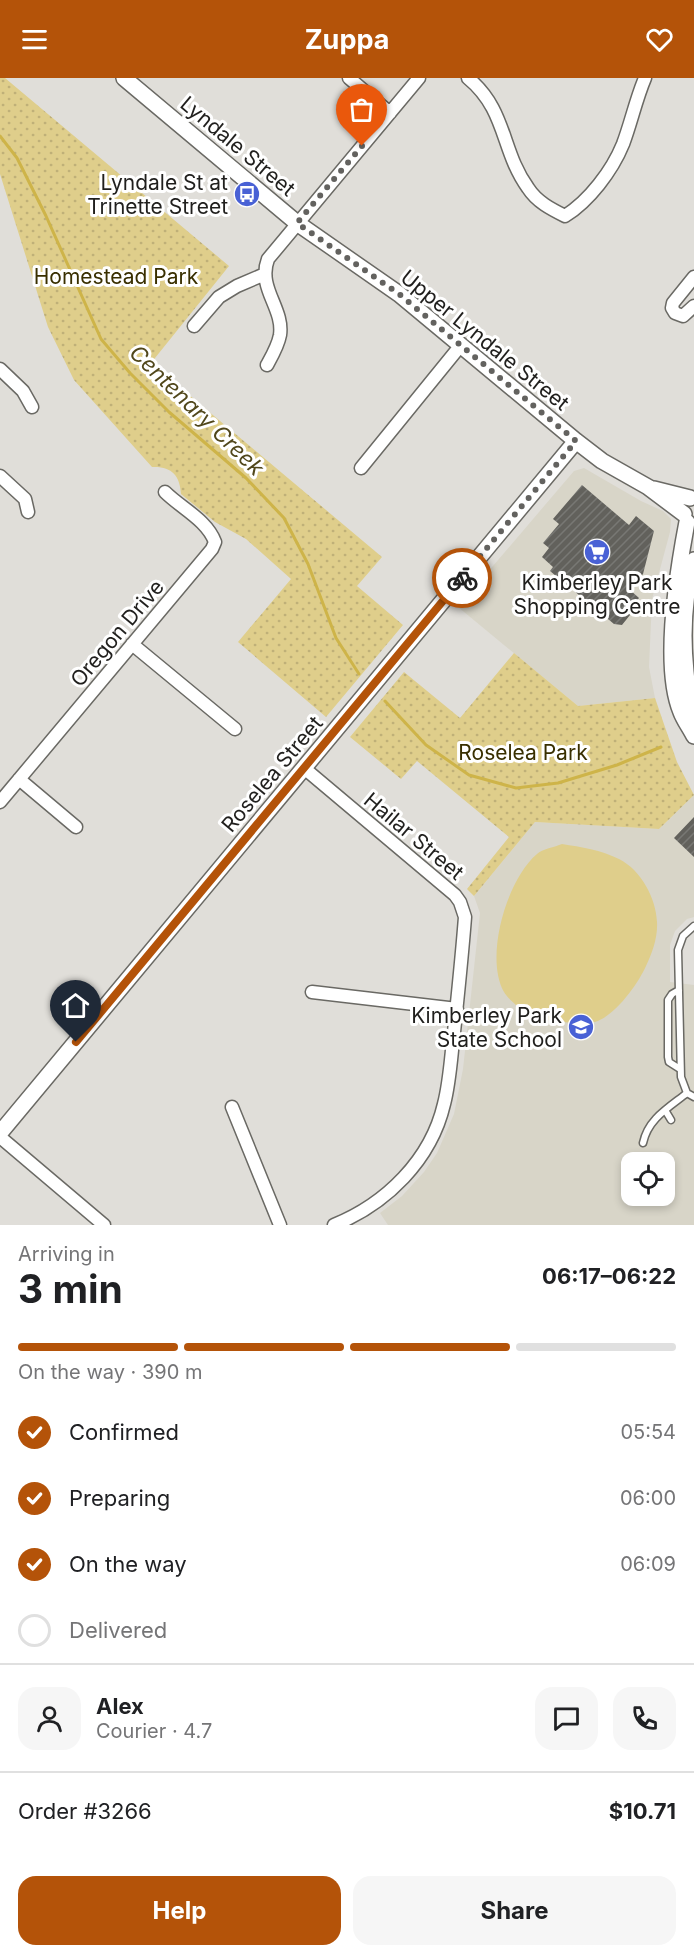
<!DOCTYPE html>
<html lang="en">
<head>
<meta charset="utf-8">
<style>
  :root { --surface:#fff; --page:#f6f6f6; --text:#202124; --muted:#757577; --line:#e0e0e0; --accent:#b45309 }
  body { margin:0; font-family:Inter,sans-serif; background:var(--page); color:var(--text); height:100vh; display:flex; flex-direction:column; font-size:22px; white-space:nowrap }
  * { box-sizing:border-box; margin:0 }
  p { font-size:20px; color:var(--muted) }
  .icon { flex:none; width:33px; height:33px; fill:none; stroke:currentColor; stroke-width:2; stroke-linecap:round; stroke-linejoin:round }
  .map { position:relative; height:1147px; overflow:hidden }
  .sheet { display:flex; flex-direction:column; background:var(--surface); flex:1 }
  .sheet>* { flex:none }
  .tools { position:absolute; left:621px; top:1074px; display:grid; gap:12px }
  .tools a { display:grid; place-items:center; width:54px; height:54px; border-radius:12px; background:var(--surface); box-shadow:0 3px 9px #0003; font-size:30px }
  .pin { position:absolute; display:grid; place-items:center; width:51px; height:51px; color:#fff; margin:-62px -26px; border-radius:50% 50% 50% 0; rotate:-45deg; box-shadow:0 0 6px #0007 }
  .pin .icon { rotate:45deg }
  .courier { position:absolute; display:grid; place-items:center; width:60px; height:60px; margin:-30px; border:4px solid #b45309; border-radius:50%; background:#fff; color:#222; box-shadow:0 2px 8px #0007 }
  .head em { font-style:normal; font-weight:700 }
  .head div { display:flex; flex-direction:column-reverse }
  .head { display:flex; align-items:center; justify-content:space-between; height:102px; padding:0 18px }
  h1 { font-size:39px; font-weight:700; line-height:45px }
  .bar { display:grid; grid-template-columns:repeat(4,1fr); gap:9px 6px; align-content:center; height:72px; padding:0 18px }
  .bar i { height:8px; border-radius:4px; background:var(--line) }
  .bar .selected { background:var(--accent) }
  .bar p { grid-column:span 4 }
  .line { display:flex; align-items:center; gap:15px; padding:0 18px; border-top:2px solid var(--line) }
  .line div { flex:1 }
  .round { display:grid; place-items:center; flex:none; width:63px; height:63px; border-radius:18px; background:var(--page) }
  ol { padding:0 18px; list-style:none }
  li { display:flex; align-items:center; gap:18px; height:66px }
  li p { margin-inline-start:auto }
  li .icon { padding:6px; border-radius:50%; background:var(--accent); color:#fff; stroke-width:4 }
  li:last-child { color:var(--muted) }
  li i { width:33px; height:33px; border:3px solid var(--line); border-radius:50% }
  .action { display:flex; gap:12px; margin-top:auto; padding:12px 18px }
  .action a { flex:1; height:69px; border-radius:18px; background:var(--accent); color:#fff; font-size:24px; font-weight:700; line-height:69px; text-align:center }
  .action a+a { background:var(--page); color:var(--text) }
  header { display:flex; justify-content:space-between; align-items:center; height:78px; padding:0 18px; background:var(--accent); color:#fff; font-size:27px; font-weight:700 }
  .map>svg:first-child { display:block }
</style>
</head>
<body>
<header><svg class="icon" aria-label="menu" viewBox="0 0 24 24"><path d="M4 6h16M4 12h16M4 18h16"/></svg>Zuppa<svg class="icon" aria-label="heart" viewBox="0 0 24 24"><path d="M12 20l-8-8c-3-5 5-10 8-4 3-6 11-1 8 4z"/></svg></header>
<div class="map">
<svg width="694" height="1147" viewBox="0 0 694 1147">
  <defs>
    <pattern id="park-dots" width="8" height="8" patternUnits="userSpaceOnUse" patternTransform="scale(1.5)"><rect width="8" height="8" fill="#dfce8b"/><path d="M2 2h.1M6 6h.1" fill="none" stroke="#bfb078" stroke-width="1.8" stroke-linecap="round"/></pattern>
    <pattern id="building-hatch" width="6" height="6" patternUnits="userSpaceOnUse" patternTransform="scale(1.5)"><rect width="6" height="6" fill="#62615c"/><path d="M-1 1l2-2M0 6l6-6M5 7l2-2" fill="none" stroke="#787874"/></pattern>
  </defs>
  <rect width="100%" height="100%" fill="#e0ded9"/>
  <path fill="#d8d5c8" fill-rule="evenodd" d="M584 390 641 423 663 433 671 441 670 454 652 521 649 589 655 620 578 628 458 529 574 393Z
    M694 717V839L687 841 675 853 670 867V904L694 907V1147H388L380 1135 402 1118 424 1094 437 1075 454 1036 463 991 480 835 474 818 535 744 659 751ZM632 1084H664V1118H632Z"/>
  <path fill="#dfce8b" d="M562 766C581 769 601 772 619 781 641 792 656 820 657 844 658 859 652 876 646 888 638 906 615 938 595 944 582 948 539 942 528 936 521 932 508 921 504 914 484 879 507 801 537 776 542 771 555 769 562 766Z"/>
  <path fill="url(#park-dots)" d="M0 0H5L229 188 151 285 382 479 357 508 403 547 326 639 238 564 291 501 246 461 215 444 181 416C180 397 171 388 152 389L74 302 48 249 0 96Z
    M514 575 578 628 655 620 677 684 694 717 659 751 535 744 474 818 467 811 509 759 417 683 401 701 350 659 404 594 460 640Z"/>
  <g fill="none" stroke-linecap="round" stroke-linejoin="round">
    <path stroke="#ceb449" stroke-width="3" d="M0 58 17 80 46 138 101 261 130 295 169 334 246 400 284 440 308 486 336 560 359 596
      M385 623 426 667 469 697 516 710 558 705 617 687 661 669"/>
  </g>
  <path fill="url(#building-hatch)" d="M582 407 629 447 636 438 654 453 643 496 630 512 639 520 631 530 634 532 622 547 614 546 550 493 553 489 542 479 549 470 543 465 559 446 553 441Z
    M694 739V779L674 760Z"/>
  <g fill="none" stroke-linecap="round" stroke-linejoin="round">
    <g stroke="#6a6964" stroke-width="9">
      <path id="service" d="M694 848 683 858 678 872 681 999 687 1015 694 1019
        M679 912 672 916 668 922V979L669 984 680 991
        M665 1032 671 1042
        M643 1065C648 1041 668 1030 687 1015"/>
    </g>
    <g stroke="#6a6964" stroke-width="15">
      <path id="minor" d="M349 0 390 35
        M468 0C507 32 501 73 528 110 537 124 551 131 565 138 589 123 612 93 623 66 631 45 636 21 645 0
        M694 199 673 225 672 230 675 235 683 238 694 228
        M194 248 219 219 237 208 265 196
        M267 287C272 278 278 268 280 257 284 230 257 210 268 181L419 0
        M0 291 23 313 32 329
        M361 390 461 267
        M0 398 25 421 28 434
        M132 566 235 651
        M304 690 455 817 460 824 465 839C462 878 458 916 454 954 451 978 450 1003 444 1026 431 1082 386 1126 334 1147
        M19 701 76 749
        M0 724 212 471 215 464C207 442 181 430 165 414
        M312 914 457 931
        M232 1029 280 1147
        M0 1059 104 1147"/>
    </g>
    <g stroke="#6a6964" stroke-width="18">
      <path id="tertiary" d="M124 0 297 145 399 216 576 363 602 383 648 409 684 436
        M654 411 690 420
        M687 444C678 491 662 589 681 634 684 642 690 650 694 658
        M692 650C691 631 688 613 686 594 682 557 684 518 694 482
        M0 1055 576 363"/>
    </g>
    <use href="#service" stroke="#fff" stroke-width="6"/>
    <use href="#minor" stroke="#fff" stroke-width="12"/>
    <use href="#tertiary" stroke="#fff" stroke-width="15"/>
  </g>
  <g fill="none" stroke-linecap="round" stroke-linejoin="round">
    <path stroke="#63625f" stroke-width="6" stroke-dasharray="0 10.8" d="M362 68 297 145 399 216 576 363 462 500"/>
    <path stroke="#b45309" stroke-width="8" d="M76 964 462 500"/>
  </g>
  <defs>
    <g id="bus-disc" transform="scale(1.35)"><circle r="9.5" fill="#4961d5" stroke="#fff"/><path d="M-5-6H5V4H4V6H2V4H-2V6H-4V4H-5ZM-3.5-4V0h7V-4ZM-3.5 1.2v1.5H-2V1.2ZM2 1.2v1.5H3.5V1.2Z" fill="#fff"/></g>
    <g id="supermarket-disc" transform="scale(1.35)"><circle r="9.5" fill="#4961d5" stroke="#fff"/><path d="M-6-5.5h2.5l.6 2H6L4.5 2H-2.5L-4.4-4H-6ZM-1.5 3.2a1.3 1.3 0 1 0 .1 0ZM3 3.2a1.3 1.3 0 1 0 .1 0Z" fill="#fff"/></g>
    <g id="school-disc" transform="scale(1.35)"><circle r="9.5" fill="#4961d5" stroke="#fff"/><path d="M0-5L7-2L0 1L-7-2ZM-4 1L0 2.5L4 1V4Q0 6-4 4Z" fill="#fff"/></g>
  </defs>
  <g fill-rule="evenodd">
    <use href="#bus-disc" x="247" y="116"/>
    <use href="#supermarket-disc" x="597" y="474"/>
    <use href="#school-disc" x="581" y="949"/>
  </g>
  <g text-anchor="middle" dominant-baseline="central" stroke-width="6" stroke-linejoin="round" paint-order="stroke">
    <g font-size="21" fill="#201f1d" stroke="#fff">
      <text transform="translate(238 68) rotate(40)">Lyndale Street</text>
      <text transform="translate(485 262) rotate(39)">Upper Lyndale Street</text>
      <text transform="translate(117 555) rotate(-50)">Oregon Drive</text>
      <text transform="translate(272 696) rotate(-50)">Roselea Street</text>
      <text transform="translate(414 758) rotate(40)">Hailar Street</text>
    </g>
    <g font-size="21" fill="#201f1d" stroke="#fff" text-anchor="end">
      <text x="228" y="104">Lyndale St at<tspan x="228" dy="24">Trinette Street</tspan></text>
      <text x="597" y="504" text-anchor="middle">Kimberley Park<tspan x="597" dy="24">Shopping Centre</tspan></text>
      <text x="562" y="937">Kimberley Park<tspan x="562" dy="24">State School</tspan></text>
    </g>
    <g font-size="21" fill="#392f00" stroke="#fff">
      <text x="116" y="198">Homestead Park</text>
      <text x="523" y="674">Roselea Park</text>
    </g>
    <g font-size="22" font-style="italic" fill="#51471b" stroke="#fff">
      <text transform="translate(197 332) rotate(44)">Centenary Creek</text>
    </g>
  </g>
</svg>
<div class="tools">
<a><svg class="icon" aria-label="locate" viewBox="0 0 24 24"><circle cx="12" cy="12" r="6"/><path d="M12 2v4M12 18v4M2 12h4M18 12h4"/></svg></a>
</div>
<div class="pin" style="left:362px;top:68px;background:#ea580c"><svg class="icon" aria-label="bag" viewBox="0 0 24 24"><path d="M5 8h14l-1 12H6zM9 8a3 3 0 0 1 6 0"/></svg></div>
<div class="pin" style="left:76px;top:964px;background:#1f2937"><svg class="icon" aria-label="home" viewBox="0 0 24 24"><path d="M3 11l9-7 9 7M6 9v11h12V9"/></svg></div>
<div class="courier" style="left:462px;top:500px"><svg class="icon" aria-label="bike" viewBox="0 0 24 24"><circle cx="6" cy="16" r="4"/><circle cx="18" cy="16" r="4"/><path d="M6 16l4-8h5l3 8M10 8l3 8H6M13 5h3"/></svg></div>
</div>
<section class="sheet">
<div class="head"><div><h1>3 min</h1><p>Arriving in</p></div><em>06:17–06:22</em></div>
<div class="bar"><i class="selected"></i><i class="selected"></i><i class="selected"></i><i></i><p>On the way · 390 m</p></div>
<ol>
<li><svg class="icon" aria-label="check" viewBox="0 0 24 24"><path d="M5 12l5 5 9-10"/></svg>Confirmed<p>05:54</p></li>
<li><svg class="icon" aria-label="check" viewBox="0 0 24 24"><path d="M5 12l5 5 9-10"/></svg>Preparing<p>06:00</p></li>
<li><svg class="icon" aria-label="check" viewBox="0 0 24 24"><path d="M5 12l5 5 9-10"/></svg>On the way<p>06:09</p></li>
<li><i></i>Delivered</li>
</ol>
<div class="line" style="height:108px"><a class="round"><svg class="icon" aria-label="person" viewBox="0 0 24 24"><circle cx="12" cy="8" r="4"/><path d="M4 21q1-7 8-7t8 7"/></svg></a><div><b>Alex</b><p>Courier · 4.7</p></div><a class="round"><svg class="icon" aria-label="chat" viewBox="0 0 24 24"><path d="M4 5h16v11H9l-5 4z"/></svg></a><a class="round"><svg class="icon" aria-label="phone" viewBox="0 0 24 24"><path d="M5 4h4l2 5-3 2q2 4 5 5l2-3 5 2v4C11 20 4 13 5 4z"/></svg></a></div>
<div class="line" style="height:78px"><div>Order #3266</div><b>$10.71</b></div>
<div class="action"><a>Help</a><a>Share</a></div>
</section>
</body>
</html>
